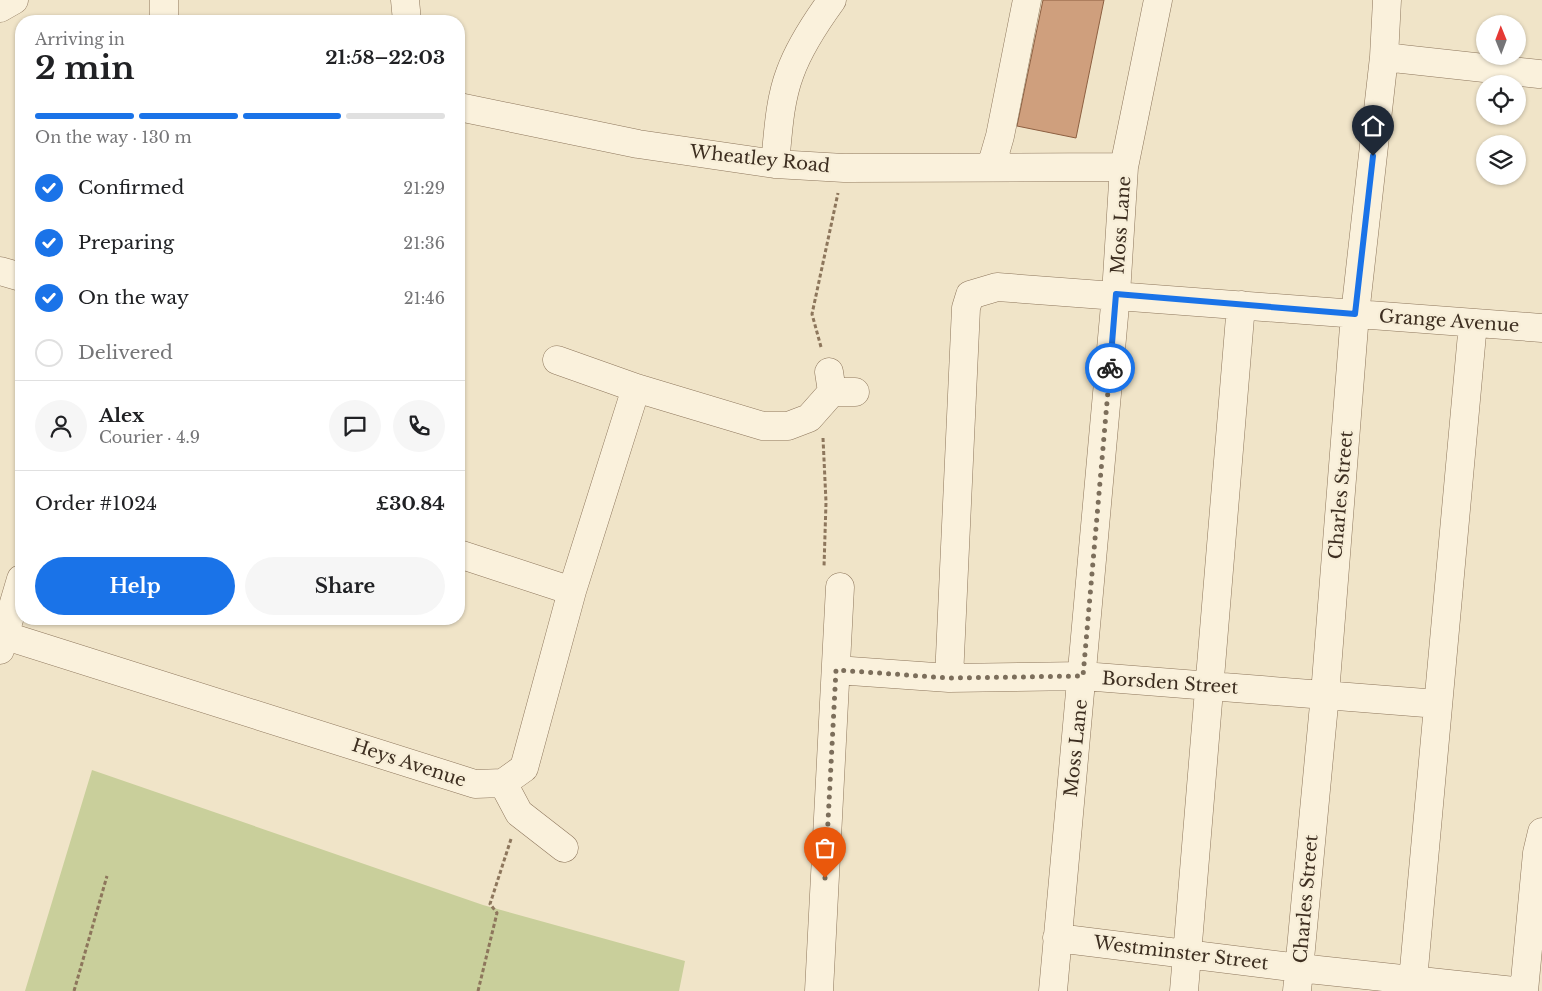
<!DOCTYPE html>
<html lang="en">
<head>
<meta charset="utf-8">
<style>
  :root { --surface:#fff; --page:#f6f6f6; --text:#202124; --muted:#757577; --line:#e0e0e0; --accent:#1a73e8 }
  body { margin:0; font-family:"Libre Baskerville",serif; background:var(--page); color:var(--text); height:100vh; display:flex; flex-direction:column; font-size:19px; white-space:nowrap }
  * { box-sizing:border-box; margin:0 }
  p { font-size:16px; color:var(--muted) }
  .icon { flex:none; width:28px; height:28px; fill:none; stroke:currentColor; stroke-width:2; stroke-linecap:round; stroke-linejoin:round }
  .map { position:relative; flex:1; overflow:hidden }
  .side { position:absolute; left:15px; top:15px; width:450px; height:610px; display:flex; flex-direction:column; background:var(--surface); border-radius:20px; box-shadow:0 1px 4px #0004 }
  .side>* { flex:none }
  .needle { width:32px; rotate:359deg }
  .buttons { position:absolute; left:1476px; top:15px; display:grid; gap:10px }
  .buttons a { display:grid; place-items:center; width:50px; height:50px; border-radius:50%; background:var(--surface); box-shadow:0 1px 4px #0004; font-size:25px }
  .pin { position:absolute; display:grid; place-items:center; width:42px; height:42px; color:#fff; margin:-51px -21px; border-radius:50% 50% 50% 0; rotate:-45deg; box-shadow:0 0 5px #0007 }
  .pin .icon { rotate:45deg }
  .courier { position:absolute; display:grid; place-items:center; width:50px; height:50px; margin:-25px; border:4px solid #1a73e8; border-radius:50%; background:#fff; color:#222; box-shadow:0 1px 6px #0007 }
  .summary em { font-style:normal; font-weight:800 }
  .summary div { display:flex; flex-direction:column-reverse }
  .summary { display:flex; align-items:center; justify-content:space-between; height:85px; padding:0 20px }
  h1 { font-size:32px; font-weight:800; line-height:38px }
  .bar { display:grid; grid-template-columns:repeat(4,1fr); gap:8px 5px; align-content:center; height:60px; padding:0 20px }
  .bar i { height:6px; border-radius:4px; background:var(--line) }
  .bar .current { background:var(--accent) }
  .bar p { grid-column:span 4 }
  .line { display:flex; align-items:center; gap:12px; padding:0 20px; border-top:1px solid var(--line) }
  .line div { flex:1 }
  .round { display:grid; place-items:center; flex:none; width:52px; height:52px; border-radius:26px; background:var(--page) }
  ol { padding:0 20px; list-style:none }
  li { display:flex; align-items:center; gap:15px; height:55px }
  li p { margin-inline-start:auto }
  li .icon { padding:5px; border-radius:50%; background:var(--accent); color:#fff; stroke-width:4 }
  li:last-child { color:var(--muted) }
  li i { width:28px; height:28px; border:2px solid var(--line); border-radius:50% }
  .action { display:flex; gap:10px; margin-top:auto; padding:10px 20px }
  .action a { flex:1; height:58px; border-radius:30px; background:var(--accent); color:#fff; font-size:20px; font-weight:800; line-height:58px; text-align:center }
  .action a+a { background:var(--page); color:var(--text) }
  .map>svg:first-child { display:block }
</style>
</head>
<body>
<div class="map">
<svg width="1542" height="991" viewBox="0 0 1542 991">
  <rect width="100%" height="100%" fill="#f0e4c8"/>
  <path fill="#c9cf9b" d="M92 770 483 905 685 961 679 991H25Z"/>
  <path fill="#cf9f7d" stroke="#8d5f41" d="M1043 0H1104L1076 138 1017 126Z"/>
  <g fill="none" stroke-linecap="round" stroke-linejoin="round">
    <g stroke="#8d765c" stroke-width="29">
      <path id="minor" d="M164 0V21
        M405 0 407 21
        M0 8 14 0
        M1384 57 1539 74
        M459 107 638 144 775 164 844 168 1124 167
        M775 164C778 135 779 102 790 73 799 48 816 22 832 0
        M991 167 1000 136 1027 0
        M0 271 21 277
        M557 360 636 388 763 426H788L809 418 832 392 829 372
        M832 392H855
        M459 554 572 591
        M0 634 475 784 503 783 524 768 572 591 636 388
        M0 650 21 579
        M836 670 949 678 1083 676 1438 704
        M949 678 966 308 970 295 997 287 1542 328
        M503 783 519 813 564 848
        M1057 938 1299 968 1514 991
        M819 991 840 587
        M1053 991 1116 294 1124 167 1158 0
        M1184 991 1241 305
        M1297 991 1325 694 1355 314 1384 57 1387 0
        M1412 991 1473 323
        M1524 991 1537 853 1542 832"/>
    </g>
    <path stroke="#8d765c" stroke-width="3" stroke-dasharray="4 2.5" stroke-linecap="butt" d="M821 347 812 314 838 193
      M823 438 826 502 824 567
      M74 991 107 876
      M478 991 497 913 490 904 511 839"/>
    <use href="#minor" stroke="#faf1dc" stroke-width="28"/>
  </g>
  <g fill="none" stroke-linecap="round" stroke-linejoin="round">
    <path stroke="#7c6e5b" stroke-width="5" stroke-dasharray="0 9" d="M825 878 836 670 949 678 1083 676 1110 368"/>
    <path stroke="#1a73e8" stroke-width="6" d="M1110 368 1116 294 1355 314 1373 156"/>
  </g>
  <g text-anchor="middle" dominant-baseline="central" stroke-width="4.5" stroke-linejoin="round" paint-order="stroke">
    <g font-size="18" fill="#3d2e20" stroke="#f7eed8">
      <text transform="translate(760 159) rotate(6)">Wheatley Road</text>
      <text transform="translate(1121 225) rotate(-86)">Moss Lane</text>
      <text transform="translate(1449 321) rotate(4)">Grange Avenue</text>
      <text transform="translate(1341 495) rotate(-85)">Charles Street</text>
      <text transform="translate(1170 683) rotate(4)">Borsden Street</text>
      <text transform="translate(1076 748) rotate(-84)">Moss Lane</text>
      <text transform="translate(409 763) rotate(18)">Heys Avenue</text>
      <text transform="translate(1306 899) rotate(-85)">Charles Street</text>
      <text transform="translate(1181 953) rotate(7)">Westminster Street</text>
    </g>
  </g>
</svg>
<div class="buttons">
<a><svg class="needle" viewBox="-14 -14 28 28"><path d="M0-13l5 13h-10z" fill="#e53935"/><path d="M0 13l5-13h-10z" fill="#757577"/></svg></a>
<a><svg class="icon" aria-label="locate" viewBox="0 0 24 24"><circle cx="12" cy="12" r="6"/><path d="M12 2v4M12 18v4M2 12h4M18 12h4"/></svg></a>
<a><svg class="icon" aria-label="layers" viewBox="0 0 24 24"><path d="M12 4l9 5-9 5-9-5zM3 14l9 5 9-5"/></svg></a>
</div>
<div class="pin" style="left:825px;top:878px;background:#ea580c"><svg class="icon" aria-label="bag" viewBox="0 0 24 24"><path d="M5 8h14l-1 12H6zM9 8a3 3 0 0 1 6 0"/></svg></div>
<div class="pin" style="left:1373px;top:156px;background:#1f2937"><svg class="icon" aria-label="home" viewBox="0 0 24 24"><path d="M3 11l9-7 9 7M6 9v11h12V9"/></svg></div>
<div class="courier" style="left:1110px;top:368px"><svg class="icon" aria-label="bike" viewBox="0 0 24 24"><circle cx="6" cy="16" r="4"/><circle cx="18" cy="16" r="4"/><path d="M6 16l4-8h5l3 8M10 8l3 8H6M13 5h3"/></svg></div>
<section class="side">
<div class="summary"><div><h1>2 min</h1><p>Arriving in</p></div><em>21:58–22:03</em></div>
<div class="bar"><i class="current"></i><i class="current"></i><i class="current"></i><i></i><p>On the way · 130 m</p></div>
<ol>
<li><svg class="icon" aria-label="check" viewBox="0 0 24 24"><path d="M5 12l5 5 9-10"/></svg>Confirmed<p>21:29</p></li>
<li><svg class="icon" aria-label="check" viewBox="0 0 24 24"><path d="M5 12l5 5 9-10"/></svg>Preparing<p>21:36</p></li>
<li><svg class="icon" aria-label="check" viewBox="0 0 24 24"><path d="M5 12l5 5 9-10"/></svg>On the way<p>21:46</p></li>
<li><i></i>Delivered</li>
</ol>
<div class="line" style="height:90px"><a class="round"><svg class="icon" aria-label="person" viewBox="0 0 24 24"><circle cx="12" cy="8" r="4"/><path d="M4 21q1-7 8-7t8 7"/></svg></a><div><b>Alex</b><p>Courier · 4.9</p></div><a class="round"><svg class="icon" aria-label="chat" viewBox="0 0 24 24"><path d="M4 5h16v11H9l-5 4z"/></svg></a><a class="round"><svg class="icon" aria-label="phone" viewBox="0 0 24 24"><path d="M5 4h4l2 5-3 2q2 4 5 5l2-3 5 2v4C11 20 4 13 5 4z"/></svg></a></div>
<div class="line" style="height:65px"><div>Order #1024</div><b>£30.84</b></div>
<div class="action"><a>Help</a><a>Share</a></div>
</section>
</div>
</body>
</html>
